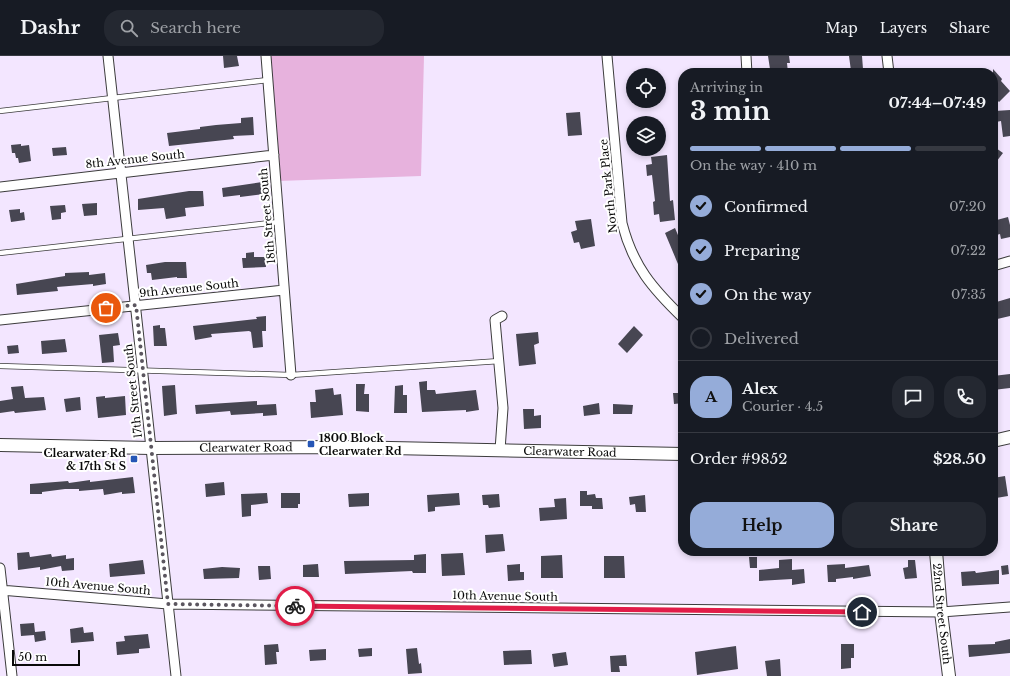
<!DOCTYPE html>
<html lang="en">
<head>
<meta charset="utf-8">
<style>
  :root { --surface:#171b24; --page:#242831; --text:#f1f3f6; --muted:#9ea1a6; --line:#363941; --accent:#95acd9 }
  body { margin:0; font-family:"Libre Baskerville",serif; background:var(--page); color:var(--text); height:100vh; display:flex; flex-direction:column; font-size:15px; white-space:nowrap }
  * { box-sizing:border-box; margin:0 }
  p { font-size:13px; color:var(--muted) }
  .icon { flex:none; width:22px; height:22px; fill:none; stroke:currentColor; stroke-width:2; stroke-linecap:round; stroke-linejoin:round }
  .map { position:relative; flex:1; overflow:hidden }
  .panel { position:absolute; left:678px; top:12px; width:320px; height:488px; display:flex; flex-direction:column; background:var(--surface); border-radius:16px; box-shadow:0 2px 6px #0003 }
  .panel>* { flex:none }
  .fabs { position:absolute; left:626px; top:12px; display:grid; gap:8px }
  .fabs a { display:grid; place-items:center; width:40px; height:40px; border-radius:50%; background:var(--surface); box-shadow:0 2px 6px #0003; font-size:20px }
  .scale { position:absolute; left:12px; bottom:10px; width:68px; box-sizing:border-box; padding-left:4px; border:2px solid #090909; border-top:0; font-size:11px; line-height:14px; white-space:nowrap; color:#090909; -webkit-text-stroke:3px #fff; paint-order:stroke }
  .pin { position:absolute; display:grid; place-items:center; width:34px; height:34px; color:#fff; margin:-17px; border:2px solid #fff; border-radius:50%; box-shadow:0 1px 4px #0007 }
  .courier { position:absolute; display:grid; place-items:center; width:40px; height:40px; margin:-20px; border:3px solid #e11d48; border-radius:50%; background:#fff; color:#222; box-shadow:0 1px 5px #0007 }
  .summary em { font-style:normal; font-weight:800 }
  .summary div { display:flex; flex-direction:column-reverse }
  .summary { display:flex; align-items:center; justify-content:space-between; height:68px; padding:0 12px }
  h1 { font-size:26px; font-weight:800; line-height:30px }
  .bar { display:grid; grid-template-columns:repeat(4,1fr); gap:6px 4px; align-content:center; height:48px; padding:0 12px }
  .bar i { height:5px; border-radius:3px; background:var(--line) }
  .bar .selected { background:var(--accent) }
  .bar p { grid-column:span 4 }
  .line { display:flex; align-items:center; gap:10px; padding:0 12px; border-top:1px solid var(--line) }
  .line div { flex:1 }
  .round { display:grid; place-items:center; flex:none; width:42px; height:42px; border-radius:16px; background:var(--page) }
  ol { padding:0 12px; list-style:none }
  li { display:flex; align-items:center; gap:12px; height:44px }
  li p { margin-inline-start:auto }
  li .icon { padding:4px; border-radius:50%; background:var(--accent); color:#111; stroke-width:4 }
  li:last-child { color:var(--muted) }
  li i { width:22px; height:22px; border:2px solid var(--line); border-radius:50% }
  .action { display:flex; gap:8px; margin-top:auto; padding:8px 12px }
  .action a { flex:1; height:46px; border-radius:16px; background:var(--accent); color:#111; font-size:16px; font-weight:800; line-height:46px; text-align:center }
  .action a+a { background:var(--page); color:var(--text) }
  header { display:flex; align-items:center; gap:24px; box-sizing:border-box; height:56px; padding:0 20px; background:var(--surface); border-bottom:1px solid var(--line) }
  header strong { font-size:19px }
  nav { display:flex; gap:22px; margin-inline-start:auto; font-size:14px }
  .search { width:280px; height:36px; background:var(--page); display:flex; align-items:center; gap:10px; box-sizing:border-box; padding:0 14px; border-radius:16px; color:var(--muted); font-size:15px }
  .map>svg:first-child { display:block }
</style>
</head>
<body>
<header>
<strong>Dashr</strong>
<div class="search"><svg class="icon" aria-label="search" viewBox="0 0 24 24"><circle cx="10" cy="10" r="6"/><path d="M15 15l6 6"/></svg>Search here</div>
<nav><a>Map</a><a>Layers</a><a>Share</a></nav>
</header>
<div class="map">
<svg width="1010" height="620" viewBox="0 0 1010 620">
  <rect width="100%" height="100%" fill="#f3e6ff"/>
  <path fill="#e7b2dd" d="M270 0H424L421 120 278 125Z"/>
  <path fill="#474652" d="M223 0H237L239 10 224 12Z
    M768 0H789L790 7H787L788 17H777L776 13H770Z
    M849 0H862L863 13 851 15Z
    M993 13 1002 23 1001 25 1010 35 999 46 993 40Z
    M1010 54V80L1003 81 1001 65 996 66 995 55Z
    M580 56 582 79 568 80 566 57Z
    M253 61 254 79 233 80 234 83 169 90 167 77 200 73V71L216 69 241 67V62Z
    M21 88V90L29 89 31 105 19 107 18 102H16L15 97H12L11 89Z
    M993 90 1003 97 993 110Z
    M66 91 67 99 53 100 52 92Z
    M667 99 670 145 673 144 675 164 660 166 659 158 654 159 653 146 655 145 652 119 647 120 646 109 652 108 651 101Z
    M262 126 264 138 240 141V139L223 141 222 132Z
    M189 135H203L204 150 185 152 186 160 166 163 164 152 138 154V143Z
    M97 147V159L84 160 82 148Z
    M65 149 66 156 61 157V163L52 164 50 150Z
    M20 153V157L24 156 25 164 11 166 9 154Z
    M1008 161 1010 169V181L1001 183 1000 178 993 180V165Z
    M591 163 595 190 581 193 579 186 574 187 571 176 577 174 575 165Z
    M675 172 683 191V220L665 177Z
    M254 196V201H265L266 211 243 212 242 202H246V197Z
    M165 206H186L187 222H177V221L152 224 151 217H147L146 209Z
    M89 216V219L105 217 106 228 93 230V228L57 231 58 235 17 239 16 228 65 220V217Z
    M1010 242V260L993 264V247Z
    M266 260V275H262L263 291 253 292 251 276 249 275 211 278 212 281 195 284 193 270 257 263 256 261Z
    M160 269V272H165L167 290H154L153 270Z
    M634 270 643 279 627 297 618 288Z
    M538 276 539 287 534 289 536 308 519 310 516 278Z
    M118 277 120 289 113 290 114 306 102 307 99 279Z
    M65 283 67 296 42 298 41 285Z
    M18 289 19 297 8 298 7 290Z
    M1010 318V332L993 334V320Z
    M427 325V334H435L436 338 476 334 479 354 466 356V354L422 356 419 326Z
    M356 328H365L364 338H369V356L356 355Z
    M175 329 177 358 164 360 162 330Z
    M403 329V339H407V357H394L395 330Z
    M23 330 25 342 44 341 46 354 15 357 14 355 0 357V345L13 343 11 331Z
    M333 332 334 339 341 338 343 359 311 362 310 346H316L315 334Z
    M673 337H683V347L674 348Z
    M105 340V342L125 340 126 359 98 362 96 341Z
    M80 341 81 354 66 356 64 343Z
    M257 345V349L276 348 277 359 263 360V357L231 359 230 355 196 358 195 349Z
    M599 347 600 358 584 360 583 350Z
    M613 348 633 349 632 358H613Z
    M523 353H534V360L541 359V372L524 373Z
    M1005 420 1008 440 996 442 995 438H993V422Z
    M133 421 135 437 122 438V436L104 439 103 433 79 435V433H65L42 436V438H30V428L68 425 69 427 90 424V426Z
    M224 426 225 439 206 441 205 428Z
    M580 435H587V439L595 438 596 442H602L603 453H592V450H580Z
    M267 437 268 447 251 449V460L242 461 241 438Z
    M281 437H300V448H298V452H281Z
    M369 437V450L349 451 348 438Z
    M459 437 460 449 435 451V455L428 456 427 439Z
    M499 438 500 451 489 452 488 449H483L482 439Z
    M645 439 646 456H636L635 448 630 449 629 441Z
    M566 442 567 463 540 465 539 452 555 451 554 443Z
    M503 478 505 495 486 497 485 479Z
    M29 496 30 501 51 498 52 501 66 499V503L74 502V514L62 515 61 510 40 514V511L18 514 17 497Z
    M463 497 465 519 442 520 441 498Z
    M426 498V517H413L412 515 345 518 344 505 414 504V499Z
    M562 499 563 522H541V500Z
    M604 500H624L625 522H604Z
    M749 501H757V512H750Z
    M792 503V514L804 513 805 527 792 529V523L759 525V514L779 512V504Z
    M143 504 145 518 110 521 109 508Z
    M908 504H915L917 522 905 523 903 512 908 511Z
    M318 508 319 521H303V509Z
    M520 508V516H524V524L508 525 507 509Z
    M845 508V512L869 509 871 520 853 523V521L836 523V526H828L827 509Z
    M1008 509 1009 518 1002 519 1001 510Z
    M258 510H270L271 523 259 524Z
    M222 511 240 512 239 522 204 523 203 513Z
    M999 514V528L962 530 961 516 975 515 976 517Z
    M34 567 35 576 45 575 46 584 35 586 34 579 21 580 20 568Z
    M83 571 84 577 93 576 94 585 71 587 70 573Z
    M148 578 150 592 139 593V597L117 599 116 586 125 585 124 580Z
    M1010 583V597L969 601 968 589 995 588V586Z
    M278 588 279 596H276L277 608 265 609 264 589Z
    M841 588H854V602H851V612L841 613Z
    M736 590 738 613 697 619 695 596Z
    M372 592V600L359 601 358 593Z
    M417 592 419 608 421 607 422 617 408 618 406 593Z
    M326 593V604L310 605 309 594Z
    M531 594 532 608 504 609 503 595Z
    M566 596 568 609 554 611 552 598Z
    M626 599 627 610H619L620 616H611L610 600Z
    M780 603 781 620H767L765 605Z"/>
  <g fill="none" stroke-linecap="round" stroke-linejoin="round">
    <g stroke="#3c3c3c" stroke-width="6">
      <path id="service" d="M0 55 268 24
        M0 197 279 166
        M0 310 291 319 500 305"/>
    </g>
    <g stroke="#3c3c3c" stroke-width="11">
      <path id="minor" d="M108 0 176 620
        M266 0 291 319
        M607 0 622 167C633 210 652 232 683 262
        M746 0 747 17
        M887 0 889 17
        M0 131 274 99
        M993 210 1010 205
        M0 264 284 234
        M500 394 503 352 495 264 502 260
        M0 512 12 620
        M0 534 168 548 941 556 1010 551"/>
    </g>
    <g stroke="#3c3c3c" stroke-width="14">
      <g id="tertiary">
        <path d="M993 385 1010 381"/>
        <path id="s1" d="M0 389 151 392 343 391 683 398"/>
        <path id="s2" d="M936 495 941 556 949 620"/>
      </g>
    </g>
    <use href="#service" stroke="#fff" stroke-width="4.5"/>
    <use href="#minor" stroke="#fff" stroke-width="9"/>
    <use href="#tertiary" stroke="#fff" stroke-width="12"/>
  </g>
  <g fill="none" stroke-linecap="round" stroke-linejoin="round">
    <path stroke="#5b565f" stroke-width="4" stroke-dasharray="0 7.2" d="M106 252 136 249 168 548 295 550"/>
    <path stroke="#e11d48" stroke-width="5" d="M295 550 862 556"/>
  </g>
  <g fill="#2556b6" stroke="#fff" stroke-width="1.5">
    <rect x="307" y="384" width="8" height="8" rx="2"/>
    <rect x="130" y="399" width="8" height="8" rx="2"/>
  </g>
  <g text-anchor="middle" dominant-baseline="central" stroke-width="4" stroke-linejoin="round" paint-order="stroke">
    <g font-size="11" fill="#090909" stroke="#fff">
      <text transform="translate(135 103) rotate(-6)">8th Avenue South</text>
      <text transform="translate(608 130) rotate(-96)">North Park Place</text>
      <text transform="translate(267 160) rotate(-95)">18th Street South</text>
      <text transform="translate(189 232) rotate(-6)">9th Avenue South</text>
      <text transform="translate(133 335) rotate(-96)">17th Street South</text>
      <text stroke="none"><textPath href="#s1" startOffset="246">Clearwater Road</textPath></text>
      <text stroke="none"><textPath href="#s1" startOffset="570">Clearwater Road</textPath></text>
      <text transform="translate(98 530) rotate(5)">10th Avenue South</text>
      <text transform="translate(505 540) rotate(1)">10th Avenue South</text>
      <text stroke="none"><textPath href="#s2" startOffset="63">22nd Street South</textPath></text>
    </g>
    <g font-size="11" font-weight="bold" fill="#090909" stroke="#fff" text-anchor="start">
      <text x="319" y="382">1800 Block<tspan x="319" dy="13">Clearwater Rd</tspan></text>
      <text x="126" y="397" text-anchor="end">Clearwater Rd<tspan x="126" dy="13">&amp; 17th St S</tspan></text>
    </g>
  </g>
</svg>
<div class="fabs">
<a><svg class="icon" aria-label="locate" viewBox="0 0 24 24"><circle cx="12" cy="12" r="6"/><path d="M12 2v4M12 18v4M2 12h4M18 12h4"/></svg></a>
<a><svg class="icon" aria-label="layers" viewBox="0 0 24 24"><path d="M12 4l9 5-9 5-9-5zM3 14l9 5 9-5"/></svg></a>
</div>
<div class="scale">50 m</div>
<div class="pin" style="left:106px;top:252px;background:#ea580c"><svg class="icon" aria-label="bag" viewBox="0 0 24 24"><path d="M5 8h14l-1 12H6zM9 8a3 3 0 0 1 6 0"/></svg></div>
<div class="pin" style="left:862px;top:556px;background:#1f2937"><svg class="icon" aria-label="home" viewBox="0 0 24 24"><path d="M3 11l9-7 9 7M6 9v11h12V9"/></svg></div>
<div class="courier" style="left:295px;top:550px"><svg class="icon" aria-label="bike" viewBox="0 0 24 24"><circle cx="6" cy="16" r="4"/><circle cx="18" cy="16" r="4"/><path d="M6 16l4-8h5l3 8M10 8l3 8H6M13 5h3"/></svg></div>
<section class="panel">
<div class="summary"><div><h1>3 min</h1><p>Arriving in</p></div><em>07:44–07:49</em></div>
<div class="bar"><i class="selected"></i><i class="selected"></i><i class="selected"></i><i></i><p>On the way · 410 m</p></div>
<ol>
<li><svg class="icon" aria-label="check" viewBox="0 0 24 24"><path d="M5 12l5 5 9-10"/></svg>Confirmed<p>07:20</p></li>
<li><svg class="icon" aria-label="check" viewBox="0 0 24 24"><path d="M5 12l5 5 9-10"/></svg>Preparing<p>07:22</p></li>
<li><svg class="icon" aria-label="check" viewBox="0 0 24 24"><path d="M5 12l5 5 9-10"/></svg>On the way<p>07:35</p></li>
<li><i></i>Delivered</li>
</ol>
<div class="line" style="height:72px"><b class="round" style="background:var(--accent);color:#111">A</b><div><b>Alex</b><p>Courier · 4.5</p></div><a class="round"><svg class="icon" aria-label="chat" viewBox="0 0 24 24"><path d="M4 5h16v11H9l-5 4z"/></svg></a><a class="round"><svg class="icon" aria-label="phone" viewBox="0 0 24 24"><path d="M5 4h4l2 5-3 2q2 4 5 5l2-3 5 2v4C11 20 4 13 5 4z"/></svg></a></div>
<div class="line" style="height:52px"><div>Order #9852</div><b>$28.50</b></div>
<div class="action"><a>Help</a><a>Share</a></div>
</section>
</div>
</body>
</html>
